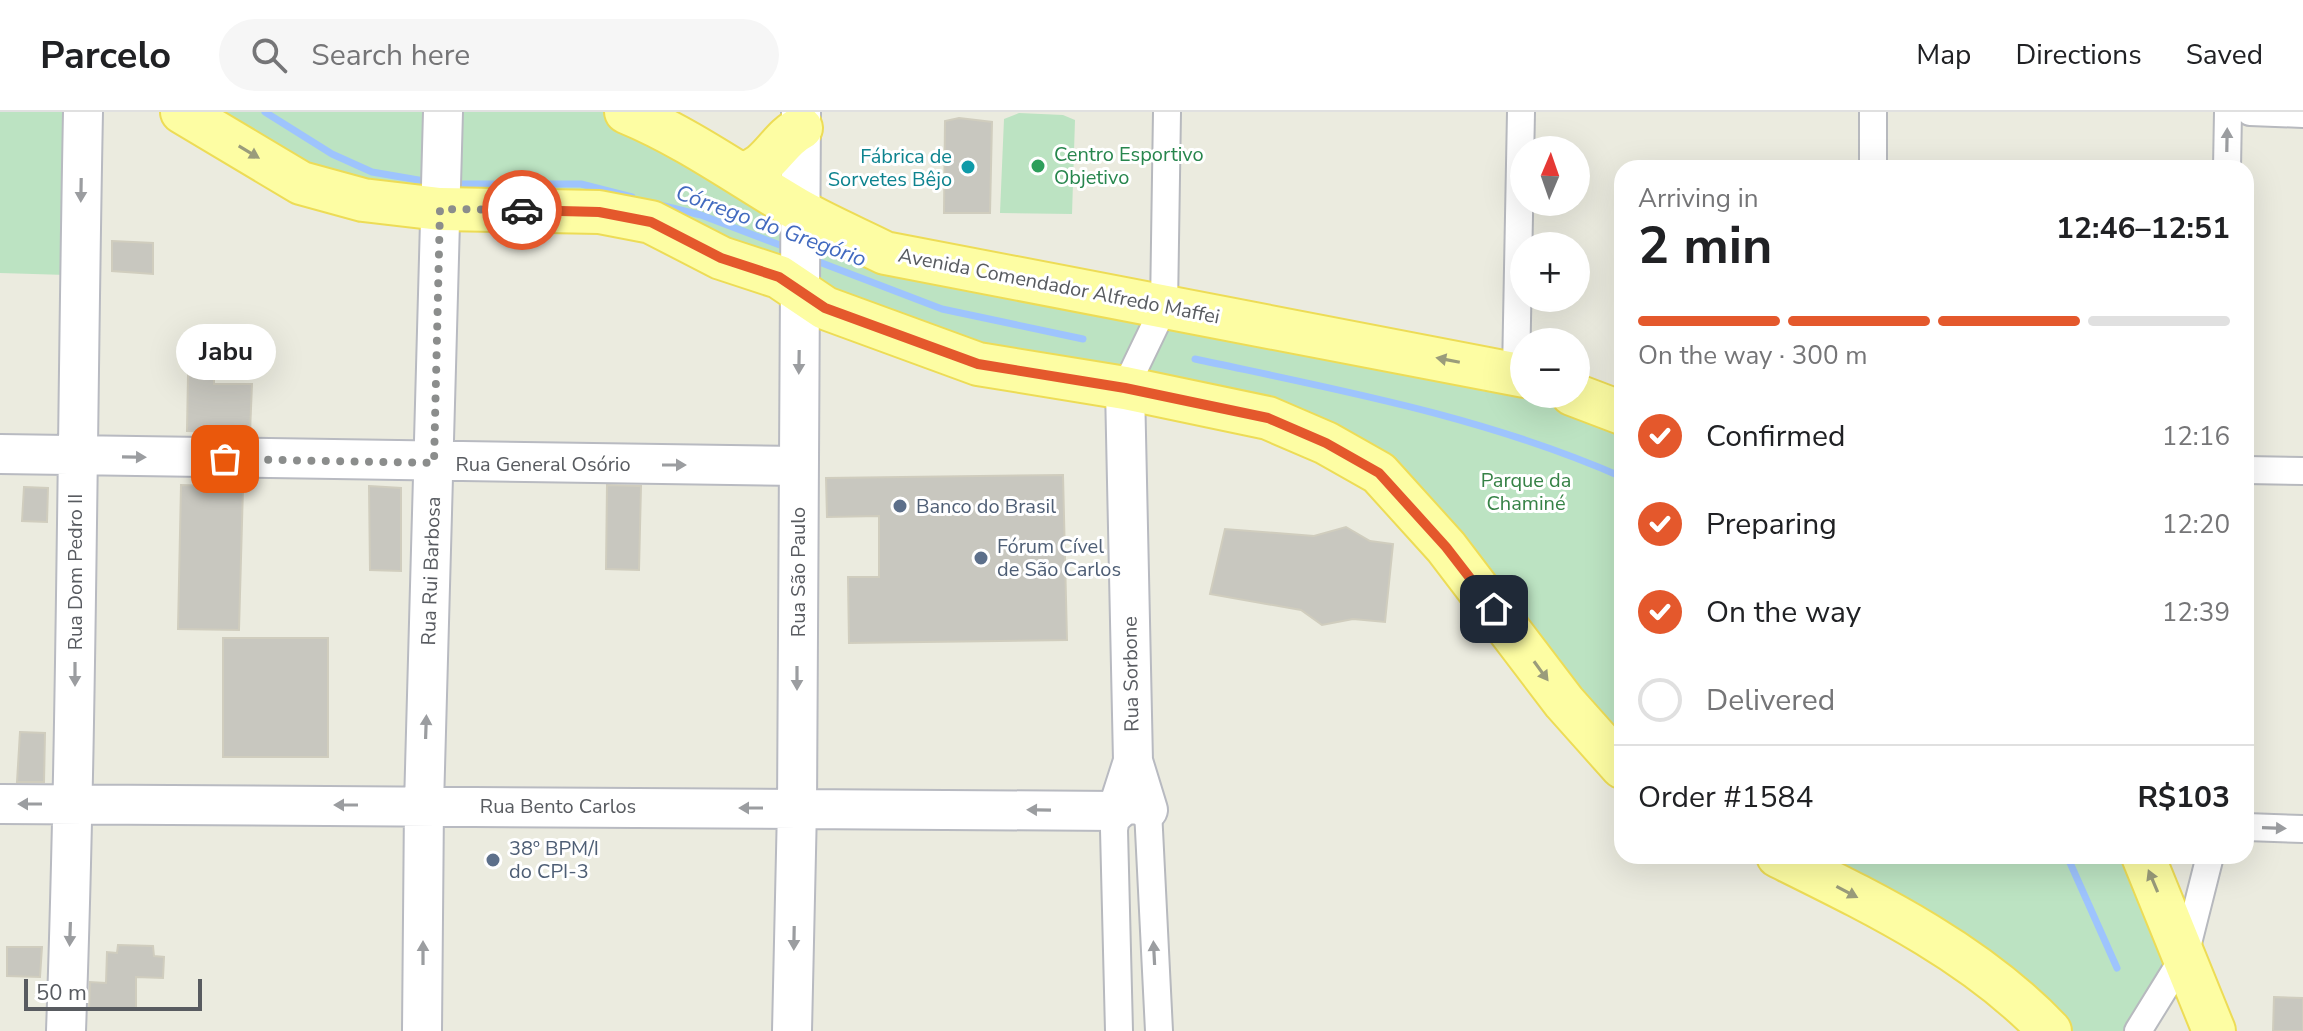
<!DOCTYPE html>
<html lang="en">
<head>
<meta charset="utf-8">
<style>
  :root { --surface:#fff; --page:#f6f6f6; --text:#202124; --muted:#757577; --line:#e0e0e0; --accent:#e4582c }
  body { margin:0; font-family:"Nunito Sans",sans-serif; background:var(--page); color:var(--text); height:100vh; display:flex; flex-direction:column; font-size:30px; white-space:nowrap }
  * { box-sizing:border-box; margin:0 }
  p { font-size:26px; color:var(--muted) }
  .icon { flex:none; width:44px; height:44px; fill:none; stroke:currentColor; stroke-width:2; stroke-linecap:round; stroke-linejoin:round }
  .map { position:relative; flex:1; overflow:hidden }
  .side { position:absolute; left:1614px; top:48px; width:640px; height:704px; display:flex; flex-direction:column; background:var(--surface); border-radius:24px; box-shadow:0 8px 32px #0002 }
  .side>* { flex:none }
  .needle { width:52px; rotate:2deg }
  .controls { position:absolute; left:1510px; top:24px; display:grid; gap:16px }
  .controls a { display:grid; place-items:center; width:80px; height:80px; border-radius:50%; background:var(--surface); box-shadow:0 8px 32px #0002; font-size:40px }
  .scale { position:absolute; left:24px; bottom:20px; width:178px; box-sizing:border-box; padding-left:8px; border:4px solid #585b60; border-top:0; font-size:22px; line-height:28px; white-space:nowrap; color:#585b60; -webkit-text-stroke:6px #fff; paint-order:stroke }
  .pin { position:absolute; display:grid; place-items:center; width:68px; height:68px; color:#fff; margin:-34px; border-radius:16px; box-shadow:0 4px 12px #0006 }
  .courier { position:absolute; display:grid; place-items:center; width:80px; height:80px; margin:-40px; border:6px solid #e4582c; border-radius:50%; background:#fff; color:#222; box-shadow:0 2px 10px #0007 }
  .bubble { position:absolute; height:56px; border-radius:28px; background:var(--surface); box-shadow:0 8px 32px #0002; font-size:26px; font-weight:700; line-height:56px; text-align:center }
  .overview em { font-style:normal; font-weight:700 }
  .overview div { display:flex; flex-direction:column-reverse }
  .overview { display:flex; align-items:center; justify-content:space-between; height:136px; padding:0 24px }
  h1 { font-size:52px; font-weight:700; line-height:60px }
  .bar { display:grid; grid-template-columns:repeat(4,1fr); gap:12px 8px; align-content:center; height:96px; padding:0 24px }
  .bar i { height:10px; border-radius:6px; background:var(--line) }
  .bar .on { background:var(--accent) }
  .bar p { grid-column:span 4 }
  .line { display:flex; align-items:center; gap:20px; padding:0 24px; border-top:2px solid var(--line) }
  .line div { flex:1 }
  ol { padding:0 24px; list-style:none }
  li { display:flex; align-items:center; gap:24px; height:88px }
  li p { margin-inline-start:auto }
  li .icon { padding:8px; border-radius:50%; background:var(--accent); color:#fff; stroke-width:4 }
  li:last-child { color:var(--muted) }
  li i { width:44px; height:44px; border:4px solid var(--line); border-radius:50% }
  header { display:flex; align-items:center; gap:48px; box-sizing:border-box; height:112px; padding:0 40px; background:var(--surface); border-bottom:2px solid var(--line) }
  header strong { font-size:38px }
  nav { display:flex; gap:44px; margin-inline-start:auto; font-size:28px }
  .search { width:560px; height:72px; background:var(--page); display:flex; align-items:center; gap:20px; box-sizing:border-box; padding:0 28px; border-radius:44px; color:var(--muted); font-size:30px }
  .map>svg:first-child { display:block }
</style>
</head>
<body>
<header>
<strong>Parcelo</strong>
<div class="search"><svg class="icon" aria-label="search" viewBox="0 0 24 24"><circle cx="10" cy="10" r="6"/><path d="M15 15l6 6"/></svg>Search here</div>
<nav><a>Map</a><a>Directions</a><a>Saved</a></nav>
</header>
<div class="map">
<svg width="2303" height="919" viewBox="0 0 2303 919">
  <rect width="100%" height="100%" fill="#ebebdf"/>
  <path fill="#bce3c2" d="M0 0H70L67 163 0 161Z
    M182 0H626L802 100 1524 282H1572L1622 301V655L1326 331 978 252 651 110 363 88Z
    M1019 1 1063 3 1075 8 1072 102 1000 101 1004 7Z
    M1778 744H2143L2185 843 2138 919H2050Z"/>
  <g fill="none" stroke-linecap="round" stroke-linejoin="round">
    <path stroke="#9ec4fd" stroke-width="7" d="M265 0 332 42 372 60 430 70
      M451 72H581L632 85
      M660 93 701 103 788 136
      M814 148 942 197 1083 227
      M1195 247C1339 278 1486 305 1622 365
      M2067 744 2117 856"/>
  </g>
  <path fill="#c8c7bf" stroke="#d0cdbe" stroke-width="2" d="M959 6 992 10 990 101H944L945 9Z
    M112 129 153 131V162L112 159Z
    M188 263 214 264V272H252L250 321 187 319Z
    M1063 363 1067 528 849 531 848 465H879V404L827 405 826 366Z
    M181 373 243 375 239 518 178 517Z
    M607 373 641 374 639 458 606 457Z
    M369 374 401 376V459L370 458Z
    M24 375 48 376 47 410 22 409Z
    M1346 415 1370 429 1393 432 1385 510 1353 507 1322 513 1301 498 1210 482 1225 417 1314 424Z
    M223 526H328V645H223Z
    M20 620 45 621 44 670H17Z
    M118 833 153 834 154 844 164 845 163 866 136 865V898L89 897 90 870 106 871 107 840 117 841Z
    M7 835H42L40 865 7 864Z
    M2274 885 2303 886V919H2273Z"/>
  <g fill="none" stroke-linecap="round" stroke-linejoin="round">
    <g stroke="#b7b9be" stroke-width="30">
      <path id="street" d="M2250 0 2303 2
        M1873 56V0
        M2227 56 2228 0
        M1516 261 1521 0
        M1125 276 1164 195 1167 0
        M2246 358 2303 359
        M2246 715 2303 717
        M1119 919 1114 718 1117 699 1148 698 1159 919
        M2138 919 2185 843 2210 744"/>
    </g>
    <g stroke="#b8bac1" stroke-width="42">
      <path id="secondary" d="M1125 276 1133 649 1148 698
        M0 342 798 354
        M0 692 1117 699 1133 649
        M66 919C77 613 77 306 83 0
        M422 919 424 693 443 0
        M792 919 797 696 801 0"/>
    </g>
    <g stroke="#eddc56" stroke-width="46">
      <path id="primary" d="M182 0 301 71 363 88 440 97 599 100 651 110 721 146 779 165 825 196 978 252 1125 276 1268 306 1326 331 1379 361 1446 435 1564 590 1622 655
        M626 0C689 26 743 66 802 100 829 115 857 127 885 141L1524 264
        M743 61C769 57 778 27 801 16
        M1572 282 1622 301
        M1778 744C1875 792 1975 840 2050 919
        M2143 744 2214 919"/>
    </g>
    <use href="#street" stroke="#fff" stroke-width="26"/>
    <use href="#secondary" stroke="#fff" stroke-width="38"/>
    <use href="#primary" stroke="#fdfda3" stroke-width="42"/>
  </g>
  <defs><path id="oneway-solid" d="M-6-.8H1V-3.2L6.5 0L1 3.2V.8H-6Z" transform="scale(2)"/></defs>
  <g fill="#9b9da0">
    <use href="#oneway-solid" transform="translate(2227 28) rotate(-89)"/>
    <use href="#oneway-solid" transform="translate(81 78) rotate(91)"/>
    <use href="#oneway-solid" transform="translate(799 250) rotate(91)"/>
    <use href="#oneway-solid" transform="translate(134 345) rotate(1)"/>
    <use href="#oneway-solid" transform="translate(674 353)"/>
    <use href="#oneway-solid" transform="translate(75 562) rotate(90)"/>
    <use href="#oneway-solid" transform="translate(797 566) rotate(90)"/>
    <use href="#oneway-solid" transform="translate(426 615) rotate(-88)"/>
    <use href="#oneway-solid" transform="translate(30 692) rotate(-180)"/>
    <use href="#oneway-solid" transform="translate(346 693) rotate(-180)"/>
    <use href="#oneway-solid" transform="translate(751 696) rotate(-180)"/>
    <use href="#oneway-solid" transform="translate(1039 698) rotate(-179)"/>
    <use href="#oneway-solid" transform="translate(2274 716) rotate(2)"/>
    <use href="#oneway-solid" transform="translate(70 822) rotate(92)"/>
    <use href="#oneway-solid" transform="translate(794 826) rotate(91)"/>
    <use href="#oneway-solid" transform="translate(423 841) rotate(-90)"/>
    <use href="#oneway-solid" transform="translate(1154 841) rotate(-93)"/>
  </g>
  <g fill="#9a9c7b">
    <use href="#oneway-solid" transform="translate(249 40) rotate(31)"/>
    <use href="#oneway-solid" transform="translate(1448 248) rotate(-169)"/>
    <use href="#oneway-solid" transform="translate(1541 559) rotate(54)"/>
    <use href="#oneway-solid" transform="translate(2153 769) rotate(-113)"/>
    <use href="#oneway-solid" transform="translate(1847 780) rotate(28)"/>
  </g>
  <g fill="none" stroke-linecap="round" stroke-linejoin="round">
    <path stroke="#8b8d8c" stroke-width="8" stroke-dasharray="0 14.4" d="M225 347 434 351 440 97 522 98"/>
    <path stroke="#e4582c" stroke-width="10" d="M522 98 599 100 651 110 721 146 779 165 825 196 978 252 1125 276 1268 306 1326 331 1379 361 1446 435 1494 497"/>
  </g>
  <circle fill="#2e9e5b" stroke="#fff" stroke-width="3" cx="1038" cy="54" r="8"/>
  <circle fill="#0f9aa8" stroke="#fff" stroke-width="3" cx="968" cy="55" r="8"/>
  <g fill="#5c6f8a" stroke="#fff" stroke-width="3">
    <circle cx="900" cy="394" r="8"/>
    <circle cx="981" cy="446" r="8"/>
    <circle cx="493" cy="748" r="8"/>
  </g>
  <g text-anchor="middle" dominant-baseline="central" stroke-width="6" stroke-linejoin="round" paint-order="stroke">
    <g font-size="20" fill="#27864d" stroke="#fff" text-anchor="start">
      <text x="1054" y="42">Centro Esportivo<tspan x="1054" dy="23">Objetivo</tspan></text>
    </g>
    <g font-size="20" fill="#0d838f" stroke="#fff" text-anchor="end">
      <text x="952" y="44">Fábrica de<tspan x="952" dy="23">Sorvetes Bêjo</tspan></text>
    </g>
    <g font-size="20" fill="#585b60" stroke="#fff">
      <text transform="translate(1059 174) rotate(11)">Avenida Comendador Alfredo Maffei</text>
      <text x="543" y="352">Rua General Osório</text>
      <text transform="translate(431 459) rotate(-88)">Rua Rui Barbosa</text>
      <text transform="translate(75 460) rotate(-90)">Rua Dom Pedro II</text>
      <text transform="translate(798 460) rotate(-90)">Rua São Paulo</text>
      <text transform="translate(1131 562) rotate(-91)">Rua Sorbone</text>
      <text x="558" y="694">Rua Bento Carlos</text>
    </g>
    <g font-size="20" fill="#368246" stroke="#fff">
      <text x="1526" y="368">Parque da<tspan x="1526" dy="23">Chaminé</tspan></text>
    </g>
    <g font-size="20" fill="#4e5e75" stroke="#fff" text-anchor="start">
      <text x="916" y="394">Banco do Brasil</text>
      <text x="997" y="434">Fórum Cível<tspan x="997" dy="23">de São Carlos</tspan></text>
      <text x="509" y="736">38º BPM/I<tspan x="509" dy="23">do CPI-3</tspan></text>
    </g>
    <g font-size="22" font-style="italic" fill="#426abf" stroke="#fff">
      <text transform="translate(771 114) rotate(20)">Córrego do Gregório</text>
    </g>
  </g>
</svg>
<div class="controls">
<a><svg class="needle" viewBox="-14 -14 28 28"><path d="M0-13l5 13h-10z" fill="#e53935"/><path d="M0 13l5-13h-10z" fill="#757577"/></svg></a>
<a>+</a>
<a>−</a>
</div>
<div class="scale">50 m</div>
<div class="pin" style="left:225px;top:347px;background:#ea580c"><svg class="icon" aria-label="bag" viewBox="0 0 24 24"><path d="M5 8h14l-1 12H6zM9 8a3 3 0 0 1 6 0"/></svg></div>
<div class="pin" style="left:1494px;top:497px;background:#1f2937"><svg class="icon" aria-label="home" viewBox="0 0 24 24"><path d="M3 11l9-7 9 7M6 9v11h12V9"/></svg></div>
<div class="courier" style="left:522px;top:98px"><svg class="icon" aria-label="car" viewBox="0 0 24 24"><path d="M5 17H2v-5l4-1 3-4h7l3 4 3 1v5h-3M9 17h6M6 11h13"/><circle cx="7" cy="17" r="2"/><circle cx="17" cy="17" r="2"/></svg></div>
<div class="bubble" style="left:176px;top:212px;width:100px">Jabu</div>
<section class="side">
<div class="overview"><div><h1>2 min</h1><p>Arriving in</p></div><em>12:46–12:51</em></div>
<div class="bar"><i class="on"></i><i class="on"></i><i class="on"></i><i></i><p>On the way · 300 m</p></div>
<ol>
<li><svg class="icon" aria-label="check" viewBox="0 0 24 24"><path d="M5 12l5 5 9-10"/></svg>Confirmed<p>12:16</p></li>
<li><svg class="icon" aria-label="check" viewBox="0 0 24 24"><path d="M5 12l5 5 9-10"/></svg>Preparing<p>12:20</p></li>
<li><svg class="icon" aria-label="check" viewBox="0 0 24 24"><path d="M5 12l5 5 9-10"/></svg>On the way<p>12:39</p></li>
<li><i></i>Delivered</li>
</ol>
<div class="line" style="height:104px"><div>Order #1584</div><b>R$103</b></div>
</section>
</div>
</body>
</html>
